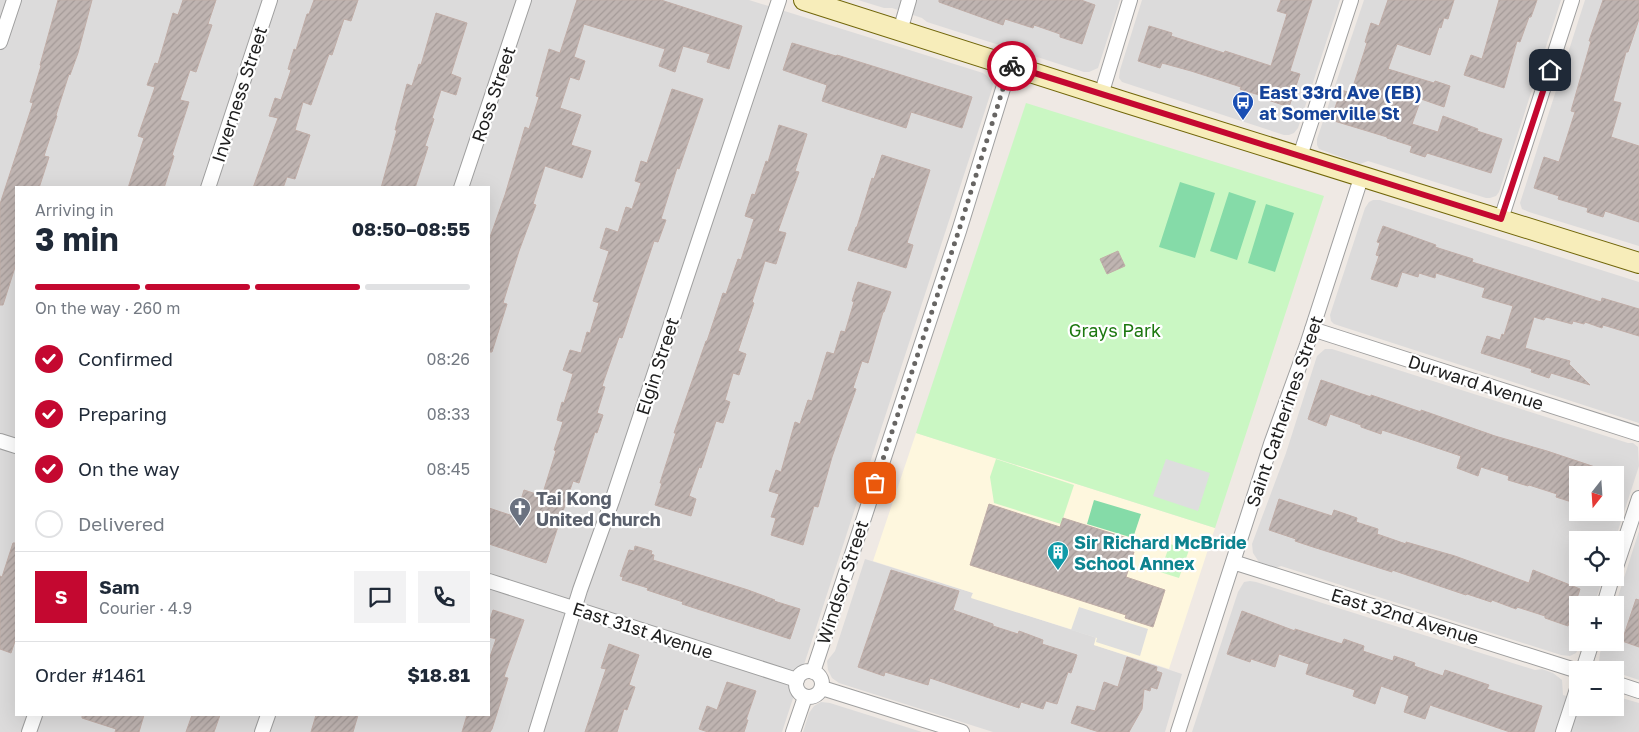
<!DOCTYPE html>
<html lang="en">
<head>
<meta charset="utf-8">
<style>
  :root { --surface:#fff; --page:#f2f2f3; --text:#1f2937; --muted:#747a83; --line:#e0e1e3; --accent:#c40830 }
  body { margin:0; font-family:"Golos Text",sans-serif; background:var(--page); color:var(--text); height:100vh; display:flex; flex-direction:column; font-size:19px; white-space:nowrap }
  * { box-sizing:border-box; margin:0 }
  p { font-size:16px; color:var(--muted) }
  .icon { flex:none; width:28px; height:28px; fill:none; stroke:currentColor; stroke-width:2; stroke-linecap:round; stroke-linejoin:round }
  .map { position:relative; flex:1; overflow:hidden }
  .details { position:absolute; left:15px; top:186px; width:475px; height:530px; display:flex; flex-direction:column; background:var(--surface); border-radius:0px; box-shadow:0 5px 20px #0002 }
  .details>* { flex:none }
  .needle { width:32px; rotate:197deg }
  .fabs { position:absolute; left:1569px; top:466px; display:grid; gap:10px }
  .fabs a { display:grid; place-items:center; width:55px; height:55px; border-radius:0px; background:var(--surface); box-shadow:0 5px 20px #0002; font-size:25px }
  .pin { position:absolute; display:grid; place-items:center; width:42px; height:42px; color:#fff; margin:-21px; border-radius:10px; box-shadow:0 2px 8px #0006 }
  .courier { position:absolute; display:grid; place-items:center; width:50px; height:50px; margin:-25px; border:4px solid #c40830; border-radius:50%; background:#fff; color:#222; box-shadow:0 1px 6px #0007 }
  .overview em { font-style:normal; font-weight:700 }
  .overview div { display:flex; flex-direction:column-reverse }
  .overview { display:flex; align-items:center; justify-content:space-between; height:85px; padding:0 20px }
  h1 { font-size:32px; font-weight:700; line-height:38px }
  .bar { display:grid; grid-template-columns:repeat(4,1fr); gap:8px 5px; align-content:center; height:60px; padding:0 20px }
  .bar i { height:6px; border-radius:4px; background:var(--line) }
  .bar .active { background:var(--accent) }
  .bar p { grid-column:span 4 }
  .line { display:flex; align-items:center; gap:12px; padding:0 20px; border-top:1px solid var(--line) }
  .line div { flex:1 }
  .round { display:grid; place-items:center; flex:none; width:52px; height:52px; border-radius:0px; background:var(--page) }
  ol { padding:0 20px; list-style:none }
  li { display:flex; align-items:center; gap:15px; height:55px }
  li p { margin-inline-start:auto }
  li .icon { padding:5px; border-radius:50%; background:var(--accent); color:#fff; stroke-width:4 }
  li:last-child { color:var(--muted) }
  li i { width:28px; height:28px; border:2px solid var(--line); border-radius:50% }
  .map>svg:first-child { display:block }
</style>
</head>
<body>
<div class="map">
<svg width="1639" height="732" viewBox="0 0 1639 732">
  <defs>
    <pattern id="building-hatch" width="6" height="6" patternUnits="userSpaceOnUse" patternTransform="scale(1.25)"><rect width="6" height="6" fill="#bfb4b1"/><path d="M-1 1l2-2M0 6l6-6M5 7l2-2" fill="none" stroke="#a49a98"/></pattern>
  </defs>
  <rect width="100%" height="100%" fill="#efe9e4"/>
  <path fill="#dcdbdb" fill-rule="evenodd" d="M0 0H749L983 73 987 76 993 83 992 89 782 732H0ZM16 188H489V715H16Z
    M858 0H1120L1098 68 1089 72H1084L927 22 922 18 892 8H884Z
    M1142 0H1340L1298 128 1294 133 1289 135H1284L1122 82 1119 78 1120 70Z
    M1364 0H1561L1499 192 1496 196 1490 198H1486L1368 161 1360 164 1319 149 1317 145V139Z
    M1585 0H1639V246L1529 212 1522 209 1520 203Z
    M1373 200H1380L1639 282V423L1334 324 1331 321 1330 315 1365 208 1369 202Z
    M1325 349H1332L1628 443H1633L1638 447 1639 466 1615 540H1578V578H1603L1594 605H1578V642L1582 643 1576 653 1570 656 1561 655 1281 566 1275 568 1259 562 1253 553 1252 544 1286 453 1317 356ZM1578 475H1615V512H1578Z
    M1639 531V680L1615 672V670H1607L1603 667 1599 661 1600 653 1603 643 1615 642V606Z
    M865 559 973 593 971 597 1097 638 1094 645 1182 674 1165 732H993L839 683 832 678 828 670 827 661 835 651Z
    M1250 581 1256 582 1535 670 1542 669 1553 673 1562 680 1563 695 1577 699 1578 708H1615V696L1639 703V732H1192L1238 592 1244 582Z
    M821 702 830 703 922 732H803L809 713 814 706Z"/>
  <path fill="#fef7de" d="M916 433 1215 528 1169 669 1094 645 1096 637 971 598 973 593 873 561Z"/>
  <path fill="#caf7c3" d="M1026 103 1324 196 1215 528 916 433Z
    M996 459 1074 485 1061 524 994 503 990 477Z
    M1170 544 1189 550 1179 578 1160 572Z"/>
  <path fill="#85dba8" d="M1180 182 1215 193 1195 258 1159 247Z
    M1229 192 1256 201 1237 260 1210 251Z
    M1266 204 1294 213 1275 272 1248 263Z
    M1094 500 1141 514 1133 538 1087 524Z"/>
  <path fill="#dedede" d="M1166 459 1210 473 1198 511 1153 496Z
    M1079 607 1148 629 1140 656 1096 642 1097 638 1071 630Z"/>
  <path fill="url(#building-hatch)" stroke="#c0ada7" d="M58 0H92L78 53 70 75 69 74 56 115 57 116 44 156 49 157 39 188H16V264L3 305H0V204L33 103 30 102 41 66 40 65Z
    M183 0H216L208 24 212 25 196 72 190 70 180 100 189 102 172 155 174 156 164 188H128L144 138 138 136 155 87 147 85 155 63 158 64 173 13 178 15Z
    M314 0H358L351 21 344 19 332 55 329 54 311 105 303 102 295 130 310 135 295 179 287 177 283 188H253L278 118 269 116 275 98 281 100 291 70 288 69 294 49 296 50 307 14H309Z
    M577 0H661L742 26 729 69 707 62 710 54 683 46 675 72 659 66 665 49 584 24 574 57 585 61 579 80 570 77 560 108 581 115 571 145 591 151 582 178 545 166 533 204 536 205 519 251 503 303 507 304 492 352H489V240L505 195 525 127 529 129 539 97 536 96 549 49 560 53Z
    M939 0H1081L1095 5 1082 44 1060 37V34L1034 25 1033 28 1005 19 1003 25 939 2Z
    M1281 0H1312L1290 71 1300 74 1289 107 1265 99V97L1240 89 1241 87 1191 71 1162 63 1160 68 1138 61 1149 26 1172 33 1171 36 1224 53 1225 51 1271 66 1287 14 1277 11Z
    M1388 0H1454L1448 19 1444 18 1441 28 1439 27 1430 55 1397 44 1388 69 1434 83 1435 81 1450 86 1444 107 1421 99 1412 124 1438 132 1443 116 1478 129 1477 131 1502 139 1491 173 1427 153 1425 157 1410 152 1412 146 1387 138V137L1331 120 1341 90 1351 93 1367 43 1365 42 1371 23 1379 26Z
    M1499 0H1537L1531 17H1529L1520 42 1517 41 1504 88 1464 75 1471 55 1482 59Z
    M1603 0H1639V19L1628 52H1626L1613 101 1621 103 1611 137 1639 146V222L1605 211 1603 217 1587 212 1588 208 1558 199 1559 196 1534 188 1544 157 1559 162 1575 112 1571 111 1591 41H1589Z
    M436 13 467 23 451 74 461 78 456 95 441 90 432 118 434 119 425 146 428 147 415 188H381L397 130H395L407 84 412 86 419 64 421 65Z
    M792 43 836 56 837 55 972 97 962 128 911 112 906 128 822 101 827 85 783 70Z
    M672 89 703 99 679 169 677 168 661 219 666 220 658 242 654 241 622 338 619 337 602 386 605 387 597 413 603 415 597 433 595 432 579 483 573 481 546 563 489 544V508L516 517 524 490 542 496 556 451 554 450 563 422 557 420 562 402 564 403 573 374 563 370 570 350 581 353 587 332 590 333 599 303 593 301 609 251 600 248 606 228 618 232 626 207 632 209 641 183 635 181 641 161 647 163Z
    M779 125 807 134 795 171 799 172 778 231 786 233 776 264 765 261 752 302 754 303 738 351 746 354 739 375 733 373 725 400 730 402 723 423 716 421 701 468 699 467 689 496 696 499 691 516 655 505 662 483H660L676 433H674L706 341H707L723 293 726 294 738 259 741 260 754 219 745 216 752 194 755 195 766 161 768 162Z
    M882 155 930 170 907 243 913 245 906 268 848 250 856 227H857L872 178 874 179Z
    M1383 226 1436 245 1435 247 1473 259 1472 262 1601 302 1602 298 1639 309V336L1603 325 1602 328 1585 322 1584 324 1573 321 1572 324 1546 317 1544 320 1534 317 1525 348 1570 361 1569 364 1590 385 1551 373 1549 378 1531 372 1532 369 1481 353 1487 336 1500 340 1502 334 1504 335 1513 306 1482 297 1485 288 1436 273 1435 278 1419 273 1418 277 1402 272 1397 287 1371 279 1379 256 1376 255 1380 243 1377 242Z
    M1118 251 1125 266 1107 274 1100 259Z
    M858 282 891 292 884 312H883L868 363 862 361 853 388 856 389 832 457 818 507 814 506 803 545 771 535 776 518 771 517 779 494 769 491 776 470 781 472 795 422 800 424 808 400 812 401 827 352 834 354 841 331 845 332 854 302 852 301Z
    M1321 380 1371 397V395L1421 412V410L1495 436 1547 451 1610 472 1609 475H1578V504L1556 497 1557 494 1529 485 1528 486 1508 480 1509 476 1481 467 1478 476 1457 468 1461 456 1407 438 1382 430 1381 434 1361 427V425L1330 414 1326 426 1308 419Z
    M1279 499 1332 516 1334 510 1357 518 1356 522 1378 529 1377 534 1406 544V542L1455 556 1529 583 1533 570 1580 589 1568 626 1545 618V616L1517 607 1516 609 1492 600 1491 602 1467 594 1466 595 1392 570V572L1313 547 1295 541 1296 539 1269 530Z
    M989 504 1060 527 1063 518 1130 539 1127 550 1134 552 1126 577 1165 590 1153 627 1125 618 1126 615 970 565Z
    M13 543H16V638L11 653 0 649V576L2 577Z
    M635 546 652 551 651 554 654 555 653 560 748 590 775 600 774 601 800 609 790 639 682 604 683 602 647 590 648 588 622 580 623 577 620 576 629 550 634 551Z
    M891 570 959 591 953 610 993 624V626L1018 634 1019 631 1043 640 1042 644 1077 655 1071 673 1068 672 1057 704 1046 701 1043 709 1021 702 1019 708 930 678 928 685 885 672 884 676 858 667Z
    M1636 599 1639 600V647L1622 641Z
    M493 610 524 620 504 677 508 678 492 729 490 732H462L467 715H489V660L496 639 489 637V623Z
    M1242 611 1295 631V629L1342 644 1344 639 1364 646 1363 651 1393 661 1394 656 1415 663 1414 666 1443 676 1445 670 1489 685 1487 689 1542 706 1534 732H1510L1430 705 1425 719 1404 712 1409 696 1381 686 1375 704 1353 696 1355 690 1306 674 1309 664 1279 654 1275 667 1251 659 1250 662 1227 654Z
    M609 644 639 655 629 685 635 687 627 710 624 709 617 732H585L606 669 601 668Z
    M1127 657 1157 667 1156 671 1162 673 1157 689 1151 687 1150 691 1144 689 1142 709 1129 732H1099L1071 723 1077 706 1095 711 1104 682 1118 687Z
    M727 682 756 691 746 720H748L744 732H708L699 729 707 706 717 710Z
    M82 715H144L139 732H115L116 729 82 718Z
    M192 715H220L214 732H186Z
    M316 715H358L353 732H311Z"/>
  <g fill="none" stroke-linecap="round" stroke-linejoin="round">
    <g stroke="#9f9f9f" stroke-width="16">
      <path id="street" d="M900 31 909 0
        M0 42 14 0
        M1101 95 1130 0
        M1300 156 1351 0
        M208 188 270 0
        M461 188 524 0
        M1501 219 1572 0
        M1312 329 1639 434
        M0 441 16 446
        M1233 562 1578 671
        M1615 570 1639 498
        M489 581 797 680
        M1604 605 1612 578
        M1583 670 1592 642
        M796 684a13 13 0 1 1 26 0a13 13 0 1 1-26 0Z
        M813 672 959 231 1010 66
        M1615 683 1639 691
        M822 688 962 732
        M29 732 35 715
        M262 732 268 715
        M536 732 580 590 612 501 779 0
        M793 732 805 697
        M1178 732 1271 444 1307 345 1362 175
        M1563 732 1578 686"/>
    </g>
    <g stroke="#716609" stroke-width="22">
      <path id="secondary" d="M804 0 1124 102 1639 263"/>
    </g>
    <use href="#street" stroke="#fff" stroke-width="14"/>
    <use href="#secondary" stroke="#f7edba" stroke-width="20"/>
  </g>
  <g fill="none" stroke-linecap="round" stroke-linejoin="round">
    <path stroke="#676563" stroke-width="5" stroke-dasharray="0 9" d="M875 483 959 230 1010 66H1012"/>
    <path stroke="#c40830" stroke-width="6" d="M1012 66 1501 219 1550 70"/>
  </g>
  <defs>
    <g id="bus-pin" transform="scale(1.125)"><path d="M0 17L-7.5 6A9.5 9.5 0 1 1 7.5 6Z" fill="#1a4fb4" stroke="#fff"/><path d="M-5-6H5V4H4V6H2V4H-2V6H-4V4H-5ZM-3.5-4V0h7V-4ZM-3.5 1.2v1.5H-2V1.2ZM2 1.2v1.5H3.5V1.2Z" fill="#fff"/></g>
    <g id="church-pin" transform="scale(1.125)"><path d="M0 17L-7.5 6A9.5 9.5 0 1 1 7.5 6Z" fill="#6b7280" stroke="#fff"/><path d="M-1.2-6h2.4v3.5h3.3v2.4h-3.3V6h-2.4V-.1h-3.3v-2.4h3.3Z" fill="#fff"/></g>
    <g id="building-pin" transform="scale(1.125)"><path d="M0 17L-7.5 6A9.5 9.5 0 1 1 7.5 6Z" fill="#0f9aa8" stroke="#fff"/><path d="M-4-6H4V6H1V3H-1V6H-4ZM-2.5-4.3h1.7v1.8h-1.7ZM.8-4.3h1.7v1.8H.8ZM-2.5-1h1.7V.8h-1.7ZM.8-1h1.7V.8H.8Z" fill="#fff"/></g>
  </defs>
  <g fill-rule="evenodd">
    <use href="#bus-pin" x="1243" y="102"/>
    <use href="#church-pin" x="520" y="508"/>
    <use href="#building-pin" x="1058" y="552"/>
  </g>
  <g text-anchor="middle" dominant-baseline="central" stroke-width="4.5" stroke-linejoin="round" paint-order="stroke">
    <g font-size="18" font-weight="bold" fill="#164399" stroke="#fff" text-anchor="start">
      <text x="1259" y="92">East 33rd Ave (EB)<tspan x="1259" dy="21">at Somerville St</tspan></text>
    </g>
    <g font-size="18" fill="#1e1e1e" stroke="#fff">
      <text transform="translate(239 94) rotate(-72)">Inverness Street</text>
      <text transform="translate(493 94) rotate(-71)">Ross Street</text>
      <text transform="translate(657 366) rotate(-72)">Elgin Street</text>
      <text transform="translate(1476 382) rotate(18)">Durward Avenue</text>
      <text transform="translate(1284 411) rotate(-71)">Saint Catherines Street</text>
      <text transform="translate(842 582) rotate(-72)">Windsor Street</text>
      <text transform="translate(1405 616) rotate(17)">East 32nd Avenue</text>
      <text transform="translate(643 630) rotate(18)">East 31st Avenue</text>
    </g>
    <g font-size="18" fill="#1d7810" stroke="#fff">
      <text x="1115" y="330">Grays Park</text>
    </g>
    <g font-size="18" font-weight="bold" fill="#5b616d" stroke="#fff" text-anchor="start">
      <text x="536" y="498">Tai Kong<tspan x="536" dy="21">United Church</tspan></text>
    </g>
    <g font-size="18" font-weight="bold" fill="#0d838f" stroke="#fff" text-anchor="start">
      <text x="1074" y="542">Sir Richard McBride<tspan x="1074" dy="21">School Annex</tspan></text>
    </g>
  </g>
</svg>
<div class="fabs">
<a><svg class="needle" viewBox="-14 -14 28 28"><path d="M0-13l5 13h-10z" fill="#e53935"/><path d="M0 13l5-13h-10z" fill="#747a83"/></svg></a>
<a><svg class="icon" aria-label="locate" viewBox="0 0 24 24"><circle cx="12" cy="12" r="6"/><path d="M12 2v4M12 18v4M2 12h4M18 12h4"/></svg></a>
<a>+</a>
<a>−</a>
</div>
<div class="pin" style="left:875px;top:483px;background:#ea580c"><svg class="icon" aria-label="bag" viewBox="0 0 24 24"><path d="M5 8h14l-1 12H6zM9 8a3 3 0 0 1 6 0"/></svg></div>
<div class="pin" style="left:1550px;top:70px;background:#1f2937"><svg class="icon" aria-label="home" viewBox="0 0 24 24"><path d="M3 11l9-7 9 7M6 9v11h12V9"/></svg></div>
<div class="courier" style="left:1012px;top:66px"><svg class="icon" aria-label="bike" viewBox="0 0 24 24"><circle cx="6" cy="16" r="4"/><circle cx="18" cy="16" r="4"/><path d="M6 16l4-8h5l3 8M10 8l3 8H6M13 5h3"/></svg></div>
<section class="details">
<div class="overview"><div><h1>3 min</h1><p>Arriving in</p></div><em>08:50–08:55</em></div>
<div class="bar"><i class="active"></i><i class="active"></i><i class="active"></i><i></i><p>On the way · 260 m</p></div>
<ol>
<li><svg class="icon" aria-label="check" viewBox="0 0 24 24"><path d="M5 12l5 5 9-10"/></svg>Confirmed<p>08:26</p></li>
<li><svg class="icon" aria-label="check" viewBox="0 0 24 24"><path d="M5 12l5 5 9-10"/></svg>Preparing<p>08:33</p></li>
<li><svg class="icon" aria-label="check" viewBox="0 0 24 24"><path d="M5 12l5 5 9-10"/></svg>On the way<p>08:45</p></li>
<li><i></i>Delivered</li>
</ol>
<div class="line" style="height:90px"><b class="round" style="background:var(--accent);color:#fff">S</b><div><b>Sam</b><p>Courier · 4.9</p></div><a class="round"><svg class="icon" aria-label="chat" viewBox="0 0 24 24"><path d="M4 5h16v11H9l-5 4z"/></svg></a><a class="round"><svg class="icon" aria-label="phone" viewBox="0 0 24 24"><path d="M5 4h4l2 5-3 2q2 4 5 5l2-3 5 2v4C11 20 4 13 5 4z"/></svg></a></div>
<div class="line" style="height:65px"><div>Order #1461</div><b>$18.81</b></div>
</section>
</div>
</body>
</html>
